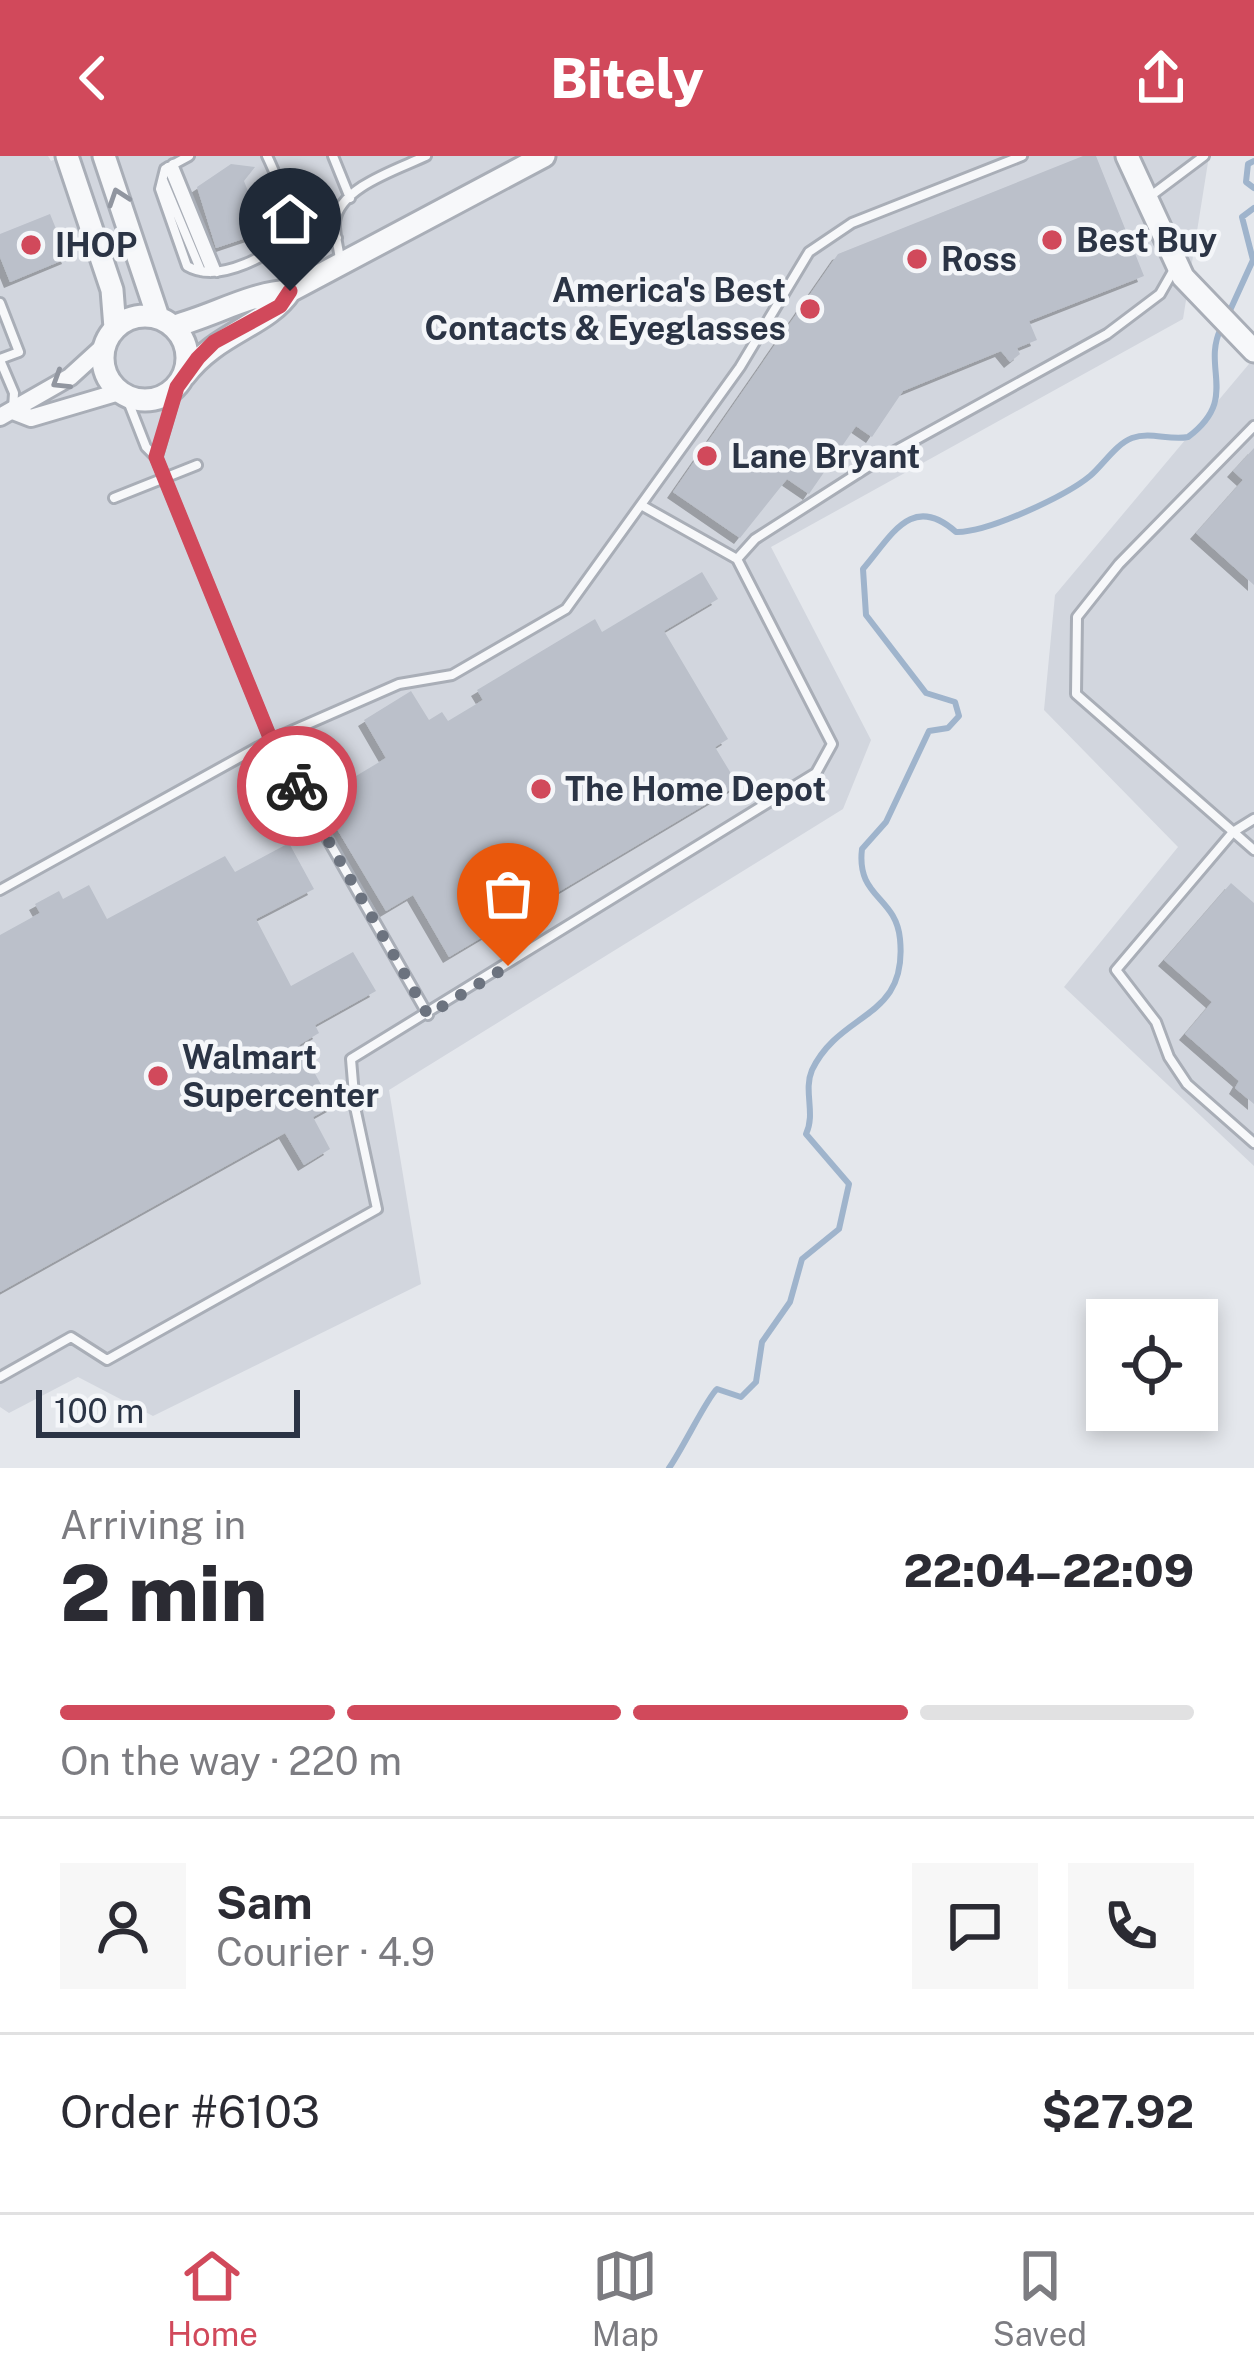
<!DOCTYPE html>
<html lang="en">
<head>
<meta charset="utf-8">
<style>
  :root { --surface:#fff; --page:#f7f7f7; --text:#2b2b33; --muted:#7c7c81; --line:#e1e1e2; --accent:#d1495b }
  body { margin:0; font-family:"Public Sans",sans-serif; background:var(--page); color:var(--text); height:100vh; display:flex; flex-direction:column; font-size:45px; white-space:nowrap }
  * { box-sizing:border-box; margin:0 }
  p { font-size:39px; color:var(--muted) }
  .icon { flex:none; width:66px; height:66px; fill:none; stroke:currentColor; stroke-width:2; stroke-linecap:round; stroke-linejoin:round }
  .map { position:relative; height:1312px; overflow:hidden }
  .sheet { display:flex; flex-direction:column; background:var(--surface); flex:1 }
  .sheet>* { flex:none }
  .buttons { position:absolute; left:1086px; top:1143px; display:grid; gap:24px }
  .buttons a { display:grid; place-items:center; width:132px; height:132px; border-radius:0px; background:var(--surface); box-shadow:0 6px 18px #0003; font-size:60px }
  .scale { position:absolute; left:36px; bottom:30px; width:264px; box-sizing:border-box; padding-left:12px; border:6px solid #2b3445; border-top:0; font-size:33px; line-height:42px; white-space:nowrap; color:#2b3445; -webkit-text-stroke:9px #f4f6f9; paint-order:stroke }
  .pin { position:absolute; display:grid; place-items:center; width:102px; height:102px; color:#fff; margin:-123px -51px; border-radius:50% 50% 50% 0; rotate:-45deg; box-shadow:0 0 12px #0007 }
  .pin .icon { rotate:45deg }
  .courier { position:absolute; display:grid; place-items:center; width:120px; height:120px; margin:-60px; border:9px solid #d1495b; border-radius:50%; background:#fff; color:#222; box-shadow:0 3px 15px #0007 }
  .summary em { font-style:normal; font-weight:800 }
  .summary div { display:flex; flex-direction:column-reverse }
  .summary { display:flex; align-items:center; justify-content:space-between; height:204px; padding:0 60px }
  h1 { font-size:78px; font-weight:800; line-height:90px }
  .bar { display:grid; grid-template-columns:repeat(4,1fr); gap:18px 12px; align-content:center; height:144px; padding:0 60px }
  .bar i { height:15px; border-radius:9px; background:var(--line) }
  .bar .active { background:var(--accent) }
  .bar p { grid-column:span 4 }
  .line { display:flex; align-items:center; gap:30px; padding:0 60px; border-top:3px solid var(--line) }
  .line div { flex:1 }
  .round { display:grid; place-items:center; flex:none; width:126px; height:126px; border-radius:0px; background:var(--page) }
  header { display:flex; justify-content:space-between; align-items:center; height:156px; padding:0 60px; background:var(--accent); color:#fff; font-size:54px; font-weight:800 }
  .dock { display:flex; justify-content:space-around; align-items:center; height:168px; border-top:3px solid var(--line); background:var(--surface); font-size:33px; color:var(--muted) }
  .dock a { display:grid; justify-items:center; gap:6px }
  .dock .active { color:var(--accent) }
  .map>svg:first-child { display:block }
</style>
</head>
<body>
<header><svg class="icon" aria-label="back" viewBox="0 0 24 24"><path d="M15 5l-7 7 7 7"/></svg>Bitely<svg class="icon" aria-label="share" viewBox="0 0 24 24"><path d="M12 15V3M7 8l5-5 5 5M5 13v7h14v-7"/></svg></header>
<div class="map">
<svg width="1254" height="1312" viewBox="0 0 1254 1312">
  <defs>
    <filter id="shadow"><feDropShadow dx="-6" dy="6" stdDeviation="0" flood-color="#0004"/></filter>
  </defs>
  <rect width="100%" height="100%" fill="#e4e7ec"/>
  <path fill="#d2d6de" d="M0 0H48L51 5 63 0H1209L1183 163 771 391 871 584 843 653 389 934 421 1128 153 1260 78 1221 9 1257 0 1251Z
    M1254 202V1010L1064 831 1178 691 1044 554 1055 439Z"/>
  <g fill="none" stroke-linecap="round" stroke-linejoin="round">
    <path stroke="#9fb4cc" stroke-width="6" d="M1254 5 1248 8 1246 26 1254 32
      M1227 161 1253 104 1242 61 1254 52
      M669 1312C682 1294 708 1240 717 1233L741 1241 756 1226 762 1186 790 1146 802 1103 839 1073 849 1028 806 978C816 957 803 935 812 914 841 854 908 864 900 783 896 740 856 742 862 693L886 666 929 575 948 572 959 560 955 546 926 537 866 459 863 413C891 381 911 336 956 376 988 377 1067 339 1090 320 1103 309 1116 288 1132 282 1151 275 1169 285 1188 281 1240 242 1201 213 1221 172"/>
  </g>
  <path fill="#bbc0ca" filter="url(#shadow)" d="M1083 0H1096L1144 120 1029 165 1037 184 1017 192 1020 198 1010 206 1001 195 903 235 872 281 856 270 809 338 787 323 740 382 673 336 838 98Z
    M231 8 255 11 244 25 264 76 216 92 197 31Z
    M50 58 68 102 10 126 0 101V78Z
    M1254 292V429L1196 377 1243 324 1233 315Z
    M702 416 718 443 664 475 728 583 715 591 738 629 449 801 413 739 386 755 325 653 353 637 346 626 386 602 364 564 411 535 429 564 442 556 448 565 483 544 477 534 595 463 602 476Z
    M289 687 314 733 256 763 291 830 353 796 376 835 315 869 319 877 299 889 333 950 313 961 330 993 304 1009 285 977 0 1136V779L40 757 35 748 59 735 63 743 89 729 107 763 225 700 235 716Z
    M1231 727 1254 747V948L1235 932 1239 925 1185 878 1212 846 1164 804Z"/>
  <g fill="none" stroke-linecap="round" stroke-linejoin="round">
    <g stroke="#a9aeb7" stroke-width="14">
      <path id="service" d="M189 0 165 13 160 33 187 110C222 131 277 92 306 73
        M267 0C289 45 284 66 337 82
        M333 0 350 42
        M173 8 217 116
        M168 11 211 116
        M163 24 201 115
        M1148 42 1204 0
        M340 104C339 93 334 77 335 66 339 31 399 13 426 0
        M0 147 19 196 0 203
        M0 204 14 237 13 253
        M126 240 146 291 156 301 271 584 428 859
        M1254 270 1119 408 1077 461 1076 538 1254 694
        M157 300 177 231
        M114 342 197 309
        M737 403 755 383 877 305 1107 178 1160 138 1176 110
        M1254 663 1233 676 1116 814 1156 866 1169 901 1187 928 1254 987
        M0 734 271 584 399 528 452 519 566 453 740 211 809 96 852 67 1022 0
        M0 1221 71 1181 107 1204 377 1053 355 951 351 903 816 617 832 588 737 403 641 349"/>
    </g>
    <g stroke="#a9aeb7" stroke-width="22">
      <path id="minor" d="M13 255 31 262 119 236
        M0 261 70 221 104 190"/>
    </g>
    <g stroke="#a9aeb7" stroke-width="27">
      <path id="tertiary" d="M67 0 112 134 115 172
        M104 0 158 161
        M1127 0 1183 121 1254 195
        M103 202a42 42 0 1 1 84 0a42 42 0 1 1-84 0Z
        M174 170C213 160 250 137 290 135
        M184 220C217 176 267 170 290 135L544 0"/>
    </g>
    <use href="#service" stroke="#f7f8fa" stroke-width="8"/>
    <use href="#minor" stroke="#f7f8fa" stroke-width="16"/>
    <use href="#tertiary" stroke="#f7f8fa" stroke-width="21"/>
  </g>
  <defs><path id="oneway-chevron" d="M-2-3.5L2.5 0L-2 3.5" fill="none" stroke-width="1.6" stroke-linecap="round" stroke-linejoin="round" transform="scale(3)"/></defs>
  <g stroke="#9196a0">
    <use href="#oneway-chevron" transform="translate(118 41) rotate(-109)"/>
    <use href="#oneway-chevron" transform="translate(60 225) rotate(148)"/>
  </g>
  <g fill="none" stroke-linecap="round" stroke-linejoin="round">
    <path stroke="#6c737f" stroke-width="12" stroke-dasharray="0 21.6" d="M297 630 428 859 508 810"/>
    <path stroke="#d1495b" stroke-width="15" d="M290 135 280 150 214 186 198 202 177 231 156 301 271 584 297 630"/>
  </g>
  <g fill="#d1495b" stroke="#f4f6f9" stroke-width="4.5">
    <circle cx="1052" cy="84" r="12"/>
    <circle cx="31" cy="89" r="12"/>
    <circle cx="917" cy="103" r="12"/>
    <circle cx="810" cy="153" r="12"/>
    <circle cx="707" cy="300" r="12"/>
    <circle cx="541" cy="633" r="12"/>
    <circle cx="158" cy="920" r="12"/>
  </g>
  <g text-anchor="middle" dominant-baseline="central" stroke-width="9" stroke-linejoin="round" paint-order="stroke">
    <g font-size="33" font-weight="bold" fill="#2b3445" stroke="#f4f6f9" text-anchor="start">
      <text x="1076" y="84">Best Buy</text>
      <text x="55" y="89">IHOP</text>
      <text x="941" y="103">Ross</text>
      <text x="786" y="134" text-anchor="end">America's Best<tspan x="786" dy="38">Contacts &amp; Eyeglasses</tspan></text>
      <text x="731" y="300">Lane Bryant</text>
      <text x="565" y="633">The Home Depot</text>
      <text x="182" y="901">Walmart<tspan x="182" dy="38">Supercenter</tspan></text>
    </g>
  </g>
</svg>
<div class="buttons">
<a><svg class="icon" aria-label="locate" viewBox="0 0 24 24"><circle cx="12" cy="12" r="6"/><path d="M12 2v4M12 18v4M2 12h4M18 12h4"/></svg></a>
</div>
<div class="scale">100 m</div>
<div class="pin" style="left:508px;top:810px;background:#ea580c"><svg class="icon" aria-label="bag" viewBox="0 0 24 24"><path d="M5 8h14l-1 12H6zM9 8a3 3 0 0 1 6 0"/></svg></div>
<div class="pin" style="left:290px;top:135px;background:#1f2937"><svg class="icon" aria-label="home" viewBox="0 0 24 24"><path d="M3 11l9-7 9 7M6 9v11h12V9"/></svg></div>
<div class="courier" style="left:297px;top:630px"><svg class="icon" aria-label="bike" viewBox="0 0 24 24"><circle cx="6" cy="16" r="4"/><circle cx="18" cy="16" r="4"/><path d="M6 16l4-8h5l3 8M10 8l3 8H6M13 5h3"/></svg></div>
</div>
<section class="sheet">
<div class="summary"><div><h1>2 min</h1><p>Arriving in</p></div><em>22:04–22:09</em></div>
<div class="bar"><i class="active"></i><i class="active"></i><i class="active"></i><i></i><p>On the way · 220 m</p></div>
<div class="line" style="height:216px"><a class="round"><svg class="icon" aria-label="person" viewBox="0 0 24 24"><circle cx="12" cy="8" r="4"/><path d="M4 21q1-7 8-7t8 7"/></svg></a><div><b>Sam</b><p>Courier · 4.9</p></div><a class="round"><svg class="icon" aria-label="chat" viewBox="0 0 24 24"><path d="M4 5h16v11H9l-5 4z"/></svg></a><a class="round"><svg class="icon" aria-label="phone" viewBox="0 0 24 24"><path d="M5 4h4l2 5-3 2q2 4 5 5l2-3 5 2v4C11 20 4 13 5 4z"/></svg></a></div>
<div class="line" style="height:156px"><div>Order #6103</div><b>$27.92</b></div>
</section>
<nav class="dock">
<a class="active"><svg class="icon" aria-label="home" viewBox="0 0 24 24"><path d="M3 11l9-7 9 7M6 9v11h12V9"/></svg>Home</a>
<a><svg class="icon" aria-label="map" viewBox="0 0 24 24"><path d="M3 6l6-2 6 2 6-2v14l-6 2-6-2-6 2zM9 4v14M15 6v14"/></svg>Map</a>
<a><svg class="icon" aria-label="saved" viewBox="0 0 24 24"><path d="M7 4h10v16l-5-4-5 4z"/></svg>Saved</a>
</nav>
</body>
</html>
